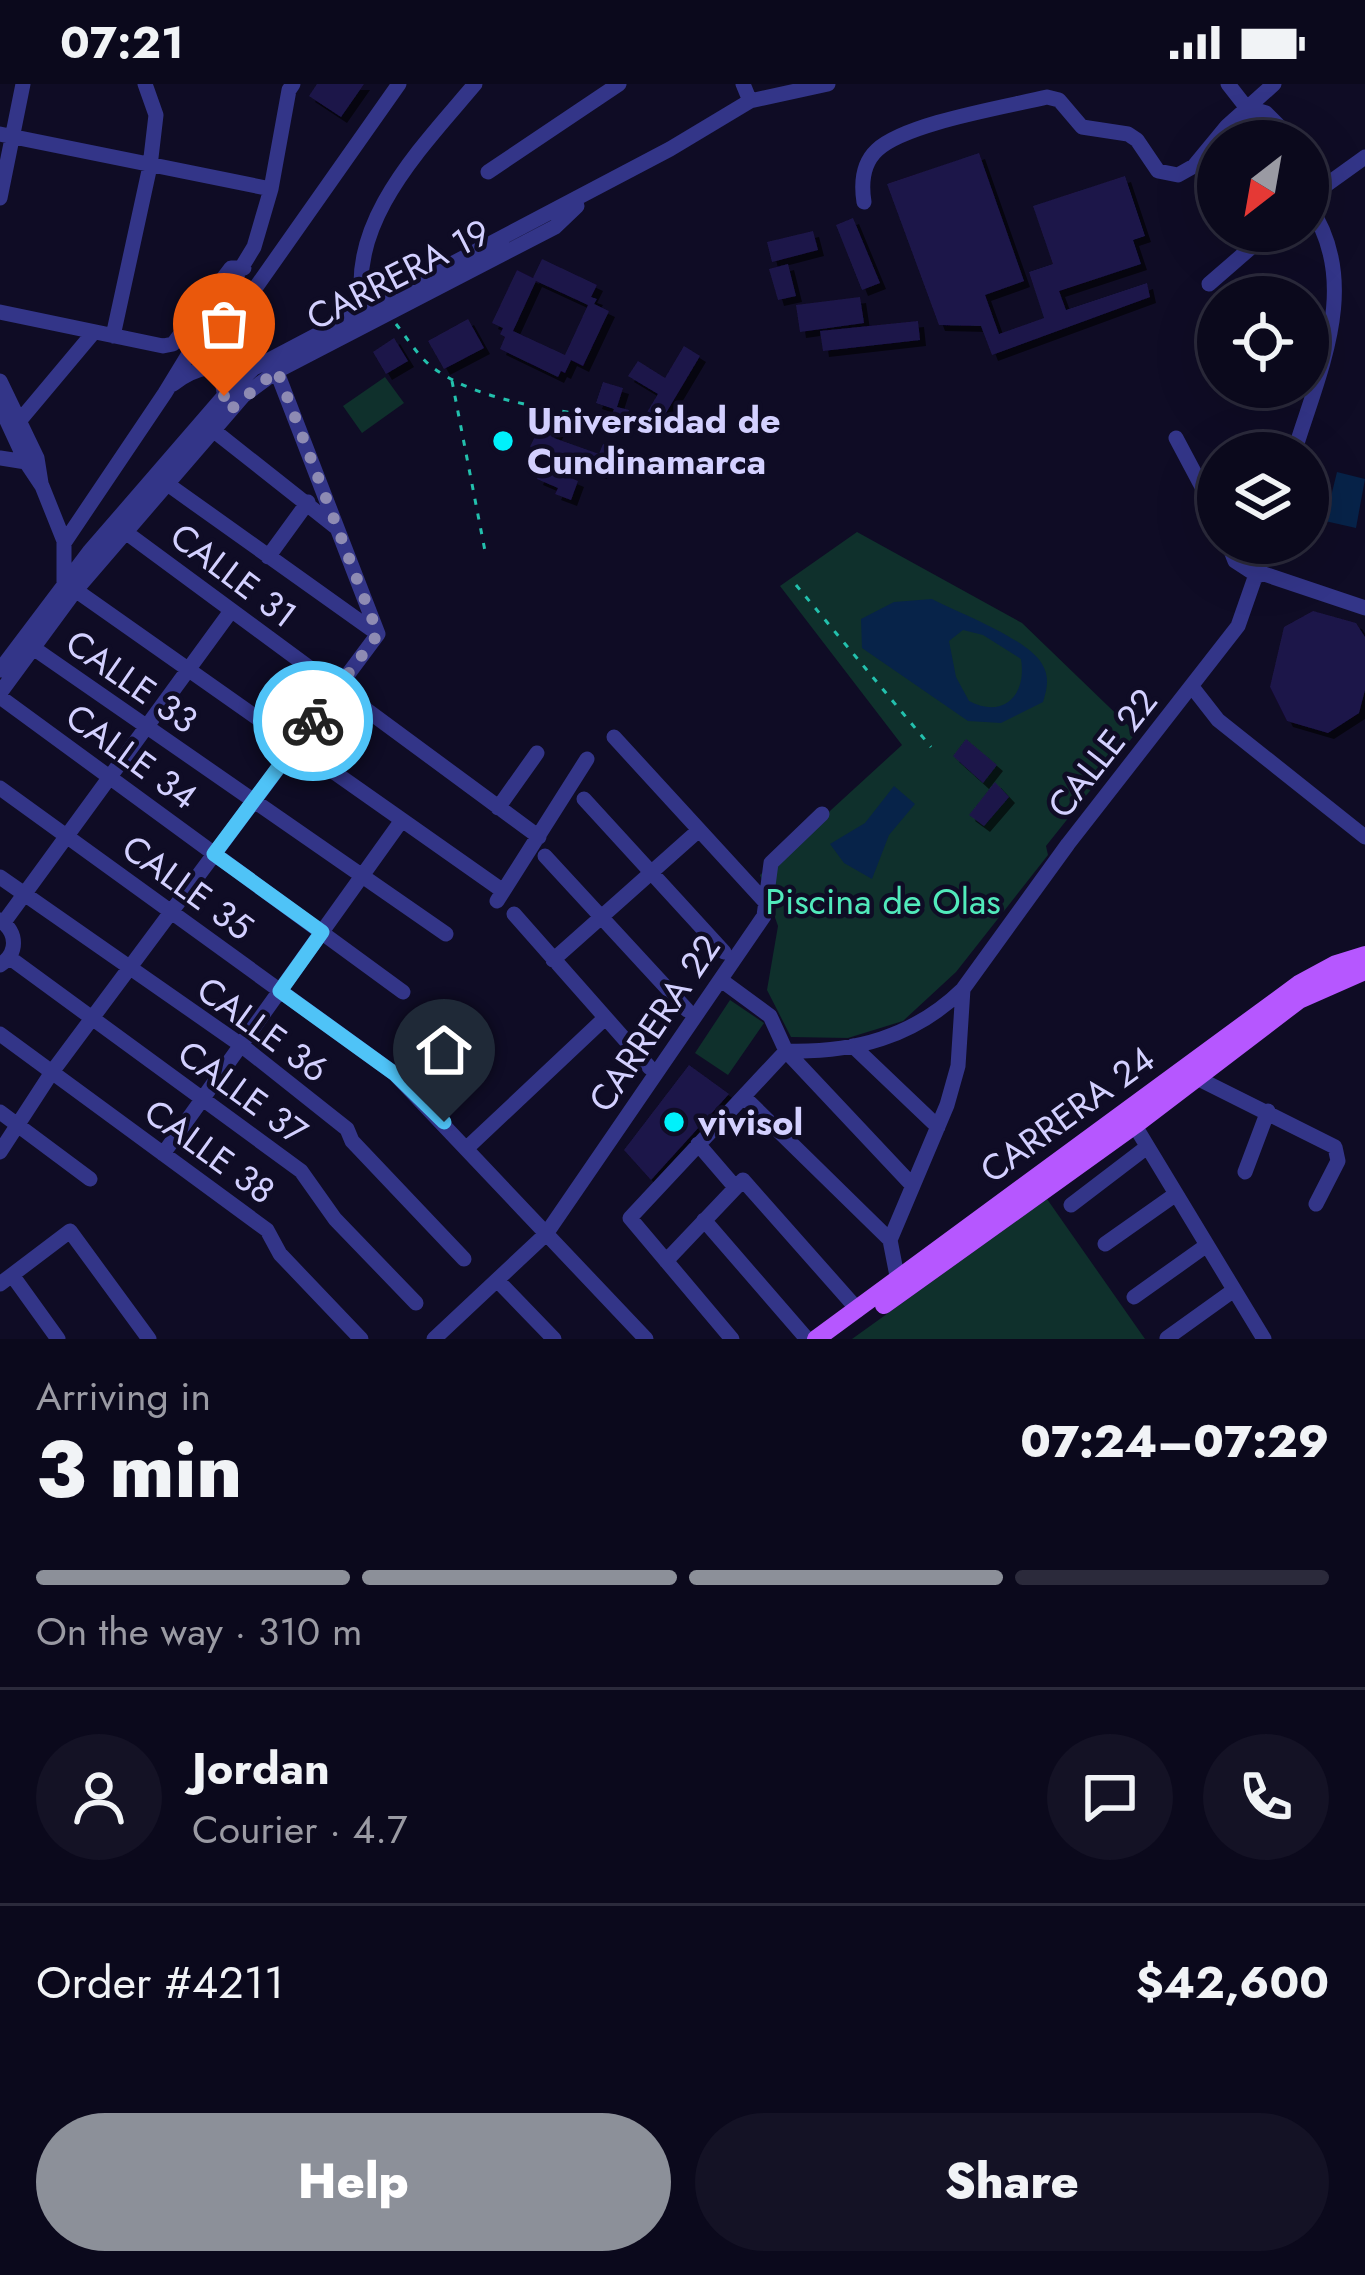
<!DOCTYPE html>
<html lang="en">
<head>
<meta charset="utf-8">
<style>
  :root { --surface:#0b091c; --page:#141225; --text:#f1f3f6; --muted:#9a9aa3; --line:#2b2a3b; --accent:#8c9099 }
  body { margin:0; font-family:Jost,sans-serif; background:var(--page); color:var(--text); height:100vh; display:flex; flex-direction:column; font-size:45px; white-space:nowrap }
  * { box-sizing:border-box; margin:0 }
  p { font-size:39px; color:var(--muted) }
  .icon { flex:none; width:66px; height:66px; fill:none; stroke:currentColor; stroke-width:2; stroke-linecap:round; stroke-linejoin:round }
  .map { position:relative; height:1255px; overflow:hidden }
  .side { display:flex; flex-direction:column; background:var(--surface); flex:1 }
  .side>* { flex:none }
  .needle { width:78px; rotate:211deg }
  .fabs { position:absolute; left:1197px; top:36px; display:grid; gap:24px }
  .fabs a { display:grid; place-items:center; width:132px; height:132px; border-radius:50%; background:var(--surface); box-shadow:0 12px 48px #0002,0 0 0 3px var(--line); font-size:60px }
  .pin { position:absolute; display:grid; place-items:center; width:102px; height:102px; color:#fff; margin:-123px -51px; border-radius:50% 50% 50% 0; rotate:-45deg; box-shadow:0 0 12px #0007 }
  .pin .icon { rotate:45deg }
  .courier { position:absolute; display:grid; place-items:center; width:120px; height:120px; margin:-60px; border:9px solid #4fc3f7; border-radius:50%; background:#fff; color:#222; box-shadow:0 3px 15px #0007 }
  .head em { font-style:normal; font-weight:800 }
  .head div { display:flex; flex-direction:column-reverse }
  .head { display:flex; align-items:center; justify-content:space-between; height:204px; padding:0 36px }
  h1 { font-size:78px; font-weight:800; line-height:90px }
  .bar { display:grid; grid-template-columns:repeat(4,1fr); gap:18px 12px; align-content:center; height:144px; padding:0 36px }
  .bar i { height:15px; border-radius:9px; background:var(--line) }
  .bar .selected { background:var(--accent) }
  .bar p { grid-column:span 4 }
  .line { display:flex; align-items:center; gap:30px; padding:0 36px; border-top:3px solid var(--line) }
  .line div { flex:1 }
  .round { display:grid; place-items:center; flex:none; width:126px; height:126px; border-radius:63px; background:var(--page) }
  .action { display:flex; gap:24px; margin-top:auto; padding:24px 36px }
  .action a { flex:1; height:138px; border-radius:72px; background:var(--accent); color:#fff; font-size:48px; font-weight:800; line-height:138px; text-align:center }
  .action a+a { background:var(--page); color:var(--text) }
  .status { display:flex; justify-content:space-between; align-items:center; height:84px; padding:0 60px; background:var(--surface); direction:ltr }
  .status svg { height:33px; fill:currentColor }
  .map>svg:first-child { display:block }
</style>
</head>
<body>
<div class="status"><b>07:21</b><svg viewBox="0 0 49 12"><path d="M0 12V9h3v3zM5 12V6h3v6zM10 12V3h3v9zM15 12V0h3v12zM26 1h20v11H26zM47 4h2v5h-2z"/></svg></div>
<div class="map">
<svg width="1365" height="1255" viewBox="0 0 1365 1255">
  <defs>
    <filter id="shadow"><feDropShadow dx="6" dy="6" stdDeviation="0" flood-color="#0009"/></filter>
  </defs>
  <rect width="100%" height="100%" fill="#0f0c25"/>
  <path fill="#0f302c" d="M385 293 404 319 362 349 343 322Z
    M857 448 1022 539 1136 649 1046 762 1048 771 956 888 903 937 848 954 791 953 767 906 778 842 760 791 902 661 780 502Z
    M730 916 764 939 728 991 695 969Z
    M1047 1115 1145 1255H852Z"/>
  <path fill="#072349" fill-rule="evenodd" d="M1337 388 1365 395 1356 444 1325 437Z
    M932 515C959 529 1028 555 1042 580 1050 593 1047 605 1043 618L1001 639 968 637 862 564 861 535 894 518ZM963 546 983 551 1021 575C1027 612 1003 635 969 617L956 593 949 557Z
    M894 702 915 720 889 751 872 795 844 779 830 760 865 739Z"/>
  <path fill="#1d1648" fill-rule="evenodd" filter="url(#shadow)" d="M317 0H364L341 33 309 12Z
    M979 69 1024 197 985 211 999 250 1044 234 1029 188 1053 180 1033 122 1125 92 1145 152 1133 156 1141 180 1059 207 1066 226 1147 199 1150 213 992 271 981 242 939 241 887 100Z
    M853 134 880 199 862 206 836 141Z
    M813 147 818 166 772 178 767 158Z
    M542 175 597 201 591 213 597 215 594 220 609 227 583 282 571 276 565 289 561 287 558 293 500 265 505 253 500 250 503 244 492 239 517 186 533 194ZM536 197 588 221 565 271 513 247Z
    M788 180 796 212 778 216 769 185Z
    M860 213 864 239 800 248 796 221Z
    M468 235 484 264 444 285 428 257Z
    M918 237 920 256 823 267 820 247Z
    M394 254 408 277 386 290 373 268Z
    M684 262 700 272 657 344 643 335 658 310 628 292 638 277 665 294Z
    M603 298 623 304 617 323 629 326 625 340 610 336 614 325 596 319Z
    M546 329 562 337 554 354 599 370 603 360 621 367 618 376 607 373 601 389 530 363Z
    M542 382 578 397 571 416 555 410 558 404 537 395Z
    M1313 527 1356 539 1365 553V606L1359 629 1328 649 1287 637 1270 603 1284 543Z
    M966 655 997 681 983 699 953 672Z
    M995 698 1009 713 984 742 969 731Z
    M689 981 729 1010 651 1096 624 1066Z"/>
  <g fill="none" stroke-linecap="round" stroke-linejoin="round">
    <path stroke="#23c0ad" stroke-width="3" stroke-dasharray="6 9" stroke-linecap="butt" d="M396 240C407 254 418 272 432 283 479 318 550 324 605 335
      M452 297 485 467
      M796 501 931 663"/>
    <path stroke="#333588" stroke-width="15" d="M743 0 750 17
      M1228 0 1246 23 1260 57
      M1246 23 1266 29 1294 57
      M0 50 271 105
      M1308 80 1318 111
      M488 88 619 0
      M0 114 23 0
      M1308 114 1365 73
      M864 118C861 99 862 80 877 66 906 39 1006 23 1047 13L1059 16 1082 43 1128 50 1137 56 1158 87 1178 91 1194 82 1227 42 1274 0
      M1209 200 1270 147
      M0 228 163 262 173 260 231 184H244
      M365 230C342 142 423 62 475 0
      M113 252 150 82 156 31 145 0
      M273 278 378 550
      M0 297 37 374 41 399
      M173 300C197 281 220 279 249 288
      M226 318 217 271 223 250 399 0
      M0 322 26 378 42 402 64 457V498L503 807
      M9 341 21 335 94 248
      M213 346 337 444
      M1176 354 1218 433
      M1294 369C1319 287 1363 199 1308 120
      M0 374 26 378
      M166 399 375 548
      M124 447 539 753
      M64 459 165 309 254 163 271 105 289 6 293 0
      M1228 459 1235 477 1258 492
      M268 473 308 418
      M1258 488 1365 524
      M29 561 446 850
      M0 586 89 468 224 312 254 284 670 65 750 17 828 0
      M1193 604 1218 636 1365 753
      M0 609 75 507 243 312 277 287 555 143 577 122
      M0 613 403 908
      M614 653 767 820
      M0 704 395 990 646 1255
      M584 715 724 868
      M498 724 537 669
      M545 772 687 926
      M0 793 241 961 347 1045 352 1057 464 1175
      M497 817 587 675
      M514 830 650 984
      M0 836C18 849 18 869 0 881
      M4 838 231 527
      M10 874 301 1087 335 1135 416 1219
      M553 876 699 746
      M721 896 770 932 786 967 913 1102
      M0 950 267 1146 280 1170 361 1255
      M853 962 938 1043
      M786 967C854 969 914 953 963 905L1068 760 1238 542 1267 459
      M1191 991 1335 1063 1338 1077 1316 1120
      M744 1013 890 1156
      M0 1028 90 1095
      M1129 1032 1264 1255
      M698 1060 735 1103
      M468 1063 605 934
      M0 1068 52 988 378 550
      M163 1070 402 736
      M1245 1088 1268 1027
      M1071 1121 1147 1063
      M704 1136 807 1255
      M1105 1160 1176 1110
      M666 1177 743 1096 858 1226
      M12 1191 58 1255
      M497 1196 554 1255
      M898 1197 890 1156 947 1021 958 982 963 905
      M0 1200 70 1147 149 1255
      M1134 1213 1207 1161
      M1167 1254 1234 1206
      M434 1255 546 1150 764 832 771 779 822 730
      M732 1255 630 1134 786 967"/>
    <path stroke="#b657ff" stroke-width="18" d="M884 1221 1135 1041 1299 916 1365 887
      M816 1255 1299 900 1336 880 1365 871"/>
  </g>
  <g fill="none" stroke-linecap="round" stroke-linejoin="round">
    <path stroke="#8e8bb3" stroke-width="12" stroke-dasharray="0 21.6" d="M224 312 229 327 277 286 378 550 313 637"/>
    <path stroke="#4fc3f7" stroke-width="15" d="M313 637 214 770 322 848 280 907 395 990 444 1038"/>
  </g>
  <g fill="#00f1fb" stroke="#0f0c25" stroke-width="4.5">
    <circle cx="503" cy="357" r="12"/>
    <circle cx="674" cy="1038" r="12"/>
  </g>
  <g text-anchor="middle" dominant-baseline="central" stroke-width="9" stroke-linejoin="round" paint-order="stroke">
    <g font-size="36" fill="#d3d0ff" stroke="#0f0c25">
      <text transform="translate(398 190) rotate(-27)">CARRERA 19</text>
      <text transform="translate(234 491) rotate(37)">CALLE 31</text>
      <text transform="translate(132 597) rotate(35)">CALLE 33</text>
      <text transform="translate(1102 669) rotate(-52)">CALLE 22</text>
      <text transform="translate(132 672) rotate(36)">CALLE 34</text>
      <text transform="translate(188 803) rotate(36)">CALLE 35</text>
      <text transform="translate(654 939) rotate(-56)">CARRERA 22</text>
      <text transform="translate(263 945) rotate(36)">CALLE 36</text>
      <text transform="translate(243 1008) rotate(36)">CALLE 37</text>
      <text transform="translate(1067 1030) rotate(-36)">CARRERA 24</text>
      <text transform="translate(210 1067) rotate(36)">CALLE 38</text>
    </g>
    <g font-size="36" font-weight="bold" fill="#d3d0ff" stroke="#0f0c25" text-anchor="start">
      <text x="527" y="336">Universidad de<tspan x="527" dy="41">Cundinamarca</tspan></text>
      <text x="698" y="1038">vivisol</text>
    </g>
    <g font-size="36" fill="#51eabb" stroke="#0f0c25">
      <text x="883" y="817">Piscina de Olas</text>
    </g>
  </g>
</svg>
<div class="fabs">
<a><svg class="needle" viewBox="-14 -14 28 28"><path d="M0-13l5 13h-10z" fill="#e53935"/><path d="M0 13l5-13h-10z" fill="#9a9aa3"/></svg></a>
<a><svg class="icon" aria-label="locate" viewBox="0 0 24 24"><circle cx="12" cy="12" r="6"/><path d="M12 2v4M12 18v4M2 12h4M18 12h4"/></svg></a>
<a><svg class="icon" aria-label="layers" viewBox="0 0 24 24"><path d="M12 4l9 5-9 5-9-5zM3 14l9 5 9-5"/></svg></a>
</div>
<div class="pin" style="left:224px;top:312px;background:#ea580c"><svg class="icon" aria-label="bag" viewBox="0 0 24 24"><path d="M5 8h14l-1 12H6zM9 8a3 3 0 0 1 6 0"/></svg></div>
<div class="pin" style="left:444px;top:1038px;background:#1f2937"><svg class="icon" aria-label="home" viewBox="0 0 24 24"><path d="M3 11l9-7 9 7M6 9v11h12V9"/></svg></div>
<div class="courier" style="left:313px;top:637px"><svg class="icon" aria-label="bike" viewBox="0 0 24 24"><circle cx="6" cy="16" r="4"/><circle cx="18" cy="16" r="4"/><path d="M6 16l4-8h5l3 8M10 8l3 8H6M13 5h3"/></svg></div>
</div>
<section class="side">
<div class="head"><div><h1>3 min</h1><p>Arriving in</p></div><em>07:24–07:29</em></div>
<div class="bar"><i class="selected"></i><i class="selected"></i><i class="selected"></i><i></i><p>On the way · 310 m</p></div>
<div class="line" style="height:216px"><a class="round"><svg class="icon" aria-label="person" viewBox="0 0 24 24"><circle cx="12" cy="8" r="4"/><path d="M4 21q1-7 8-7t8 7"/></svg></a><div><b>Jordan</b><p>Courier · 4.7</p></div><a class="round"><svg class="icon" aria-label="chat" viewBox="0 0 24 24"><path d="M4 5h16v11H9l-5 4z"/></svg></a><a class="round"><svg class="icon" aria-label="phone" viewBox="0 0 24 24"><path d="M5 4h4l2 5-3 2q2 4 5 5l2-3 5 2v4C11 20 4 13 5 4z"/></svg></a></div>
<div class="line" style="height:156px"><div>Order #4211</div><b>$42,600</b></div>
<div class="action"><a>Help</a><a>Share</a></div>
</section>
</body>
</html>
